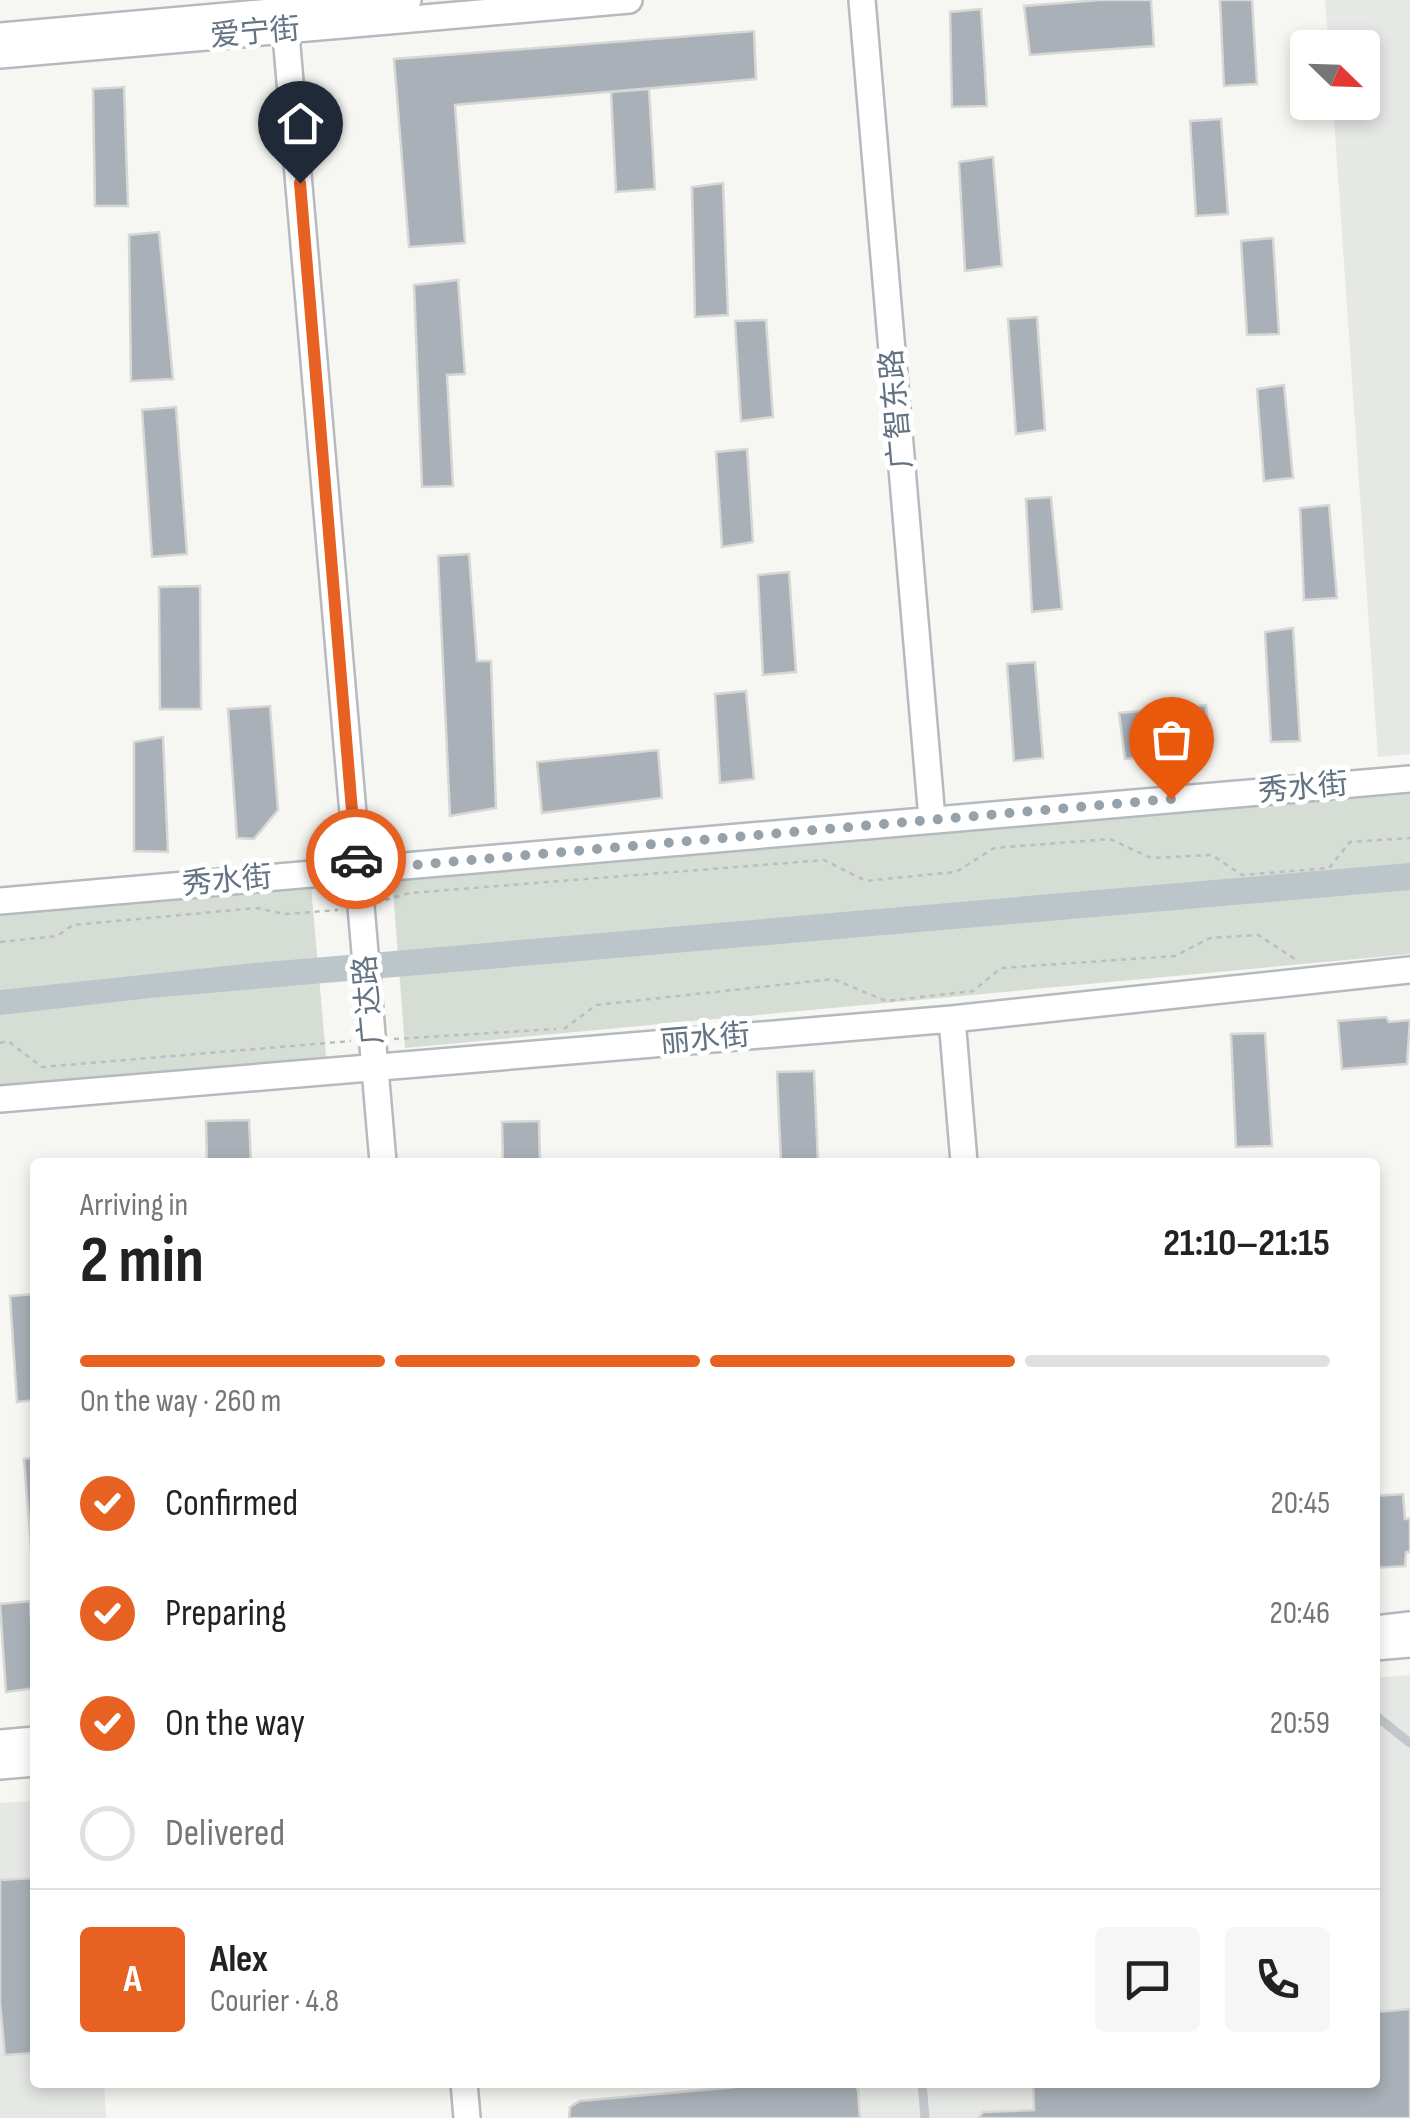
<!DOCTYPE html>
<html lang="en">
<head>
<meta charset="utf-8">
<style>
  :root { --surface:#fff; --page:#f6f6f6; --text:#222; --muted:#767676; --line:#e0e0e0; --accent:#e76222 }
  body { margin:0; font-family:"Sofia Sans Condensed","Noto Sans SC",sans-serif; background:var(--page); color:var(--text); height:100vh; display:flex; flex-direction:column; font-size:38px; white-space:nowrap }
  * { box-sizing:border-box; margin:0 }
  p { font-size:32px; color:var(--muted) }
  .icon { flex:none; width:55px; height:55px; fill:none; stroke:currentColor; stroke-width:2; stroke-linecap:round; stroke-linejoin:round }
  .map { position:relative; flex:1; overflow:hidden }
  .details { position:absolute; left:30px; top:1158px; width:1350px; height:930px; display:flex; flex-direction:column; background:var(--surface); border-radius:10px; box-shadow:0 5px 15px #0003 }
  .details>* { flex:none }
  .needle { width:65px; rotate:113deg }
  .buttons { position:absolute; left:1290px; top:30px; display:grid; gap:20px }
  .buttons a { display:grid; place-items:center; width:90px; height:90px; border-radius:10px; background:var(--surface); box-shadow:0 5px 15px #0003; font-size:50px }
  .pin { position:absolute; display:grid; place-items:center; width:85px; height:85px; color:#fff; margin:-102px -42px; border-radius:50% 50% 50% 0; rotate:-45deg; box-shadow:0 0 10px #0007 }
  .pin .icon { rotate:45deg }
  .courier { position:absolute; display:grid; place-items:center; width:100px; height:100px; margin:-50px; border:8px solid #e76222; border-radius:50%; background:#fff; color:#222; box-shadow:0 2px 12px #0007 }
  .head em { font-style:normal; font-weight:700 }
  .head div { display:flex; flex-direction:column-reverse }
  .head { display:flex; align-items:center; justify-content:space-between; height:170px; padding:0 50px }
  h1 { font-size:65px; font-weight:700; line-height:75px }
  .bar { display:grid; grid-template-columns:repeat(4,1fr); gap:15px 10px; align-content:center; height:120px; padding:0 50px }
  .bar i { height:12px; border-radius:8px; background:var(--line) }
  .bar .selected { background:var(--accent) }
  .bar p { grid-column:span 4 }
  .line { display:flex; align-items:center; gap:25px; padding:0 50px; border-top:2px solid var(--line) }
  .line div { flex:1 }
  .round { display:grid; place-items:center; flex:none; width:105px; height:105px; border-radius:10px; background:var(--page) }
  ol { padding:0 50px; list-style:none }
  li { display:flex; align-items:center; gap:30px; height:110px }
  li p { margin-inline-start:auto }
  li .icon { padding:10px; border-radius:50%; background:var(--accent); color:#fff; stroke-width:4 }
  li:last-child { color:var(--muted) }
  li i { width:55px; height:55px; border:5px solid var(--line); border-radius:50% }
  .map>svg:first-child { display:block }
</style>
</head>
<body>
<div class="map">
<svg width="1410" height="2118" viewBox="0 0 1410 2118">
  <rect width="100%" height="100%" fill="#f6f6f2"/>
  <path fill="#e6e8e6" d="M1325 0H1410V754L1378 757 1333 103 1362 102V48L1329 47Z
    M1410 1675V2118H786L784 2083 1375 2082V1678Z
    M35 1801V2082L104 2083 106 2118H0V1803Z"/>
  <path fill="#d6ddd4" d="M1410 794V954L405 1048 392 877Z
    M311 886 326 1057 0 1085V915Z"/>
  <path fill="#bbc5ca" d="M1410 863V890L150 998 0 1015V990L255 963Z"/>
  <path fill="#a9b0b7" stroke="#d7d8d5" stroke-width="2.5" d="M1100 0H1151L1154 46 1030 55 1024 6Z
    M1220 0H1252L1257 84 1224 86Z
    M981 9 987 106 952 107 950 12Z
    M754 31 756 79 455 105 465 243 409 247 394 59Z
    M124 87 128 206H95L93 89Z
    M649 89 655 189 616 192 611 92Z
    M1221 119 1228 214 1196 216 1190 121Z
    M993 157 1002 266 965 271 959 162Z
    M723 183 728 315 695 317 692 187Z
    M159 232 173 379 131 381 129 235Z
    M1273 238 1279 334 1247 335 1241 241Z
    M458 280 465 374 447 375 453 486 422 487 414 285Z
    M1037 317 1045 430 1016 434 1008 319Z
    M766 320 773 417 741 421 735 321Z
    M1284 385 1293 478 1264 481 1257 389Z
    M176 407 187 554 152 557 142 410Z
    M747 449 753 542 722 547 716 452Z
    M1051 497 1062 609 1032 612 1026 499Z
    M1329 505 1337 598 1304 600 1300 508Z
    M469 554 477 661H491L496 808 450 816 438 556Z
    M789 572 796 672 763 675 758 575Z
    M200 586 201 709H160L159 587Z
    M1293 628 1300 741 1271 742 1265 632Z
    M1035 662 1043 758 1014 761 1007 664Z
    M746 691 754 779 720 783 715 694Z
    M1206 705 1211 752 1125 759 1119 713Z
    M270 706 278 810 254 839 237 838 228 709Z
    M163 737 168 852 134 851V742Z
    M658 750 662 798 542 813 537 762Z
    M1386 1017 1389 1022 1410 1020 1407 1064 1342 1069 1338 1021Z
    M1265 1033 1272 1146 1236 1147 1231 1034Z
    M814 1071 818 1162H781L777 1072Z
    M249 1120 251 1162H207L206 1121Z
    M539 1121 540 1162H503L502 1122Z
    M35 1294V1400L17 1402 10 1296Z
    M35 1457V1561H32L24 1459Z
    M1403 1494 1405 1519H1410V1552H1406L1405 1566 1375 1568V1496Z
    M30 1601 35 1688 6 1692 0 1604Z
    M35 1878V2053L5 2055 0 2003V1880Z
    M1375 1968 1378 2012 1410 2009V2118H978L983 2112 1034 2110 1033 2082H1375Z
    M791 2082H853L858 2090 860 2118H569L570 2107 580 2101Z"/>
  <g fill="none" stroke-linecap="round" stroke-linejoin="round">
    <g stroke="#b5babf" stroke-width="30">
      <path id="secondary" d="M283 0 383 1162
        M862 0 932 819
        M0 36 408 0
        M0 55 629 0
        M0 901 1410 779
        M952 1019 964 1162
        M0 1099 952 1019 1410 970
        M1375 1629 1410 1625
        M1375 1647 1410 1644
        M0 1743 35 1740
        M0 1766 35 1763
        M464 2082 467 2118"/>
    </g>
    <path stroke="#bbbdc0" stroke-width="2.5" stroke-dasharray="5 5" stroke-linecap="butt" d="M385 900 410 893 824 860 866 881 956 872 994 848 1110 839 1151 858 1212 855 1242 875 1329 868 1350 842 1410 838
      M0 942 57 936 73 925 257 908 285 914 338 910
      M564 1029 596 1005 833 979 886 1001 973 991 1001 968 1175 956 1210 938 1258 935 1295 959
      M394 1039 556 1029
      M0 1043 8 1041 42 1067 351 1041"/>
    <path stroke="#c3c6ca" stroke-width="9" d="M1375 1715 1410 1743
      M922 2082 925 2118"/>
    <use href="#secondary" stroke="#fff" stroke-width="25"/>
  </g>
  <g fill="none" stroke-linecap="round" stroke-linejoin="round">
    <path stroke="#97a1aa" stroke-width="10" stroke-dasharray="0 18" d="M356 859 357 870 1171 799"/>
    <path stroke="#e76222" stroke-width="12" d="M300 183 356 859"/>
  </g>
  <g text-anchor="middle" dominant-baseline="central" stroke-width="10" stroke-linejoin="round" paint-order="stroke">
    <g font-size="30" fill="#647384" stroke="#fff">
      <text transform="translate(255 33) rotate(-5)">爱宁街</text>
      <text transform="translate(897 409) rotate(-95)">广智东路</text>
      <text transform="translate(1303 788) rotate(-5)">秀水街</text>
      <text transform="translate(227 881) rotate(-5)">秀水街</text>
      <text transform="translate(369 1000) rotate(-95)">广达路</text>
      <text transform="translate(705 1039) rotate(-5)">丽水街</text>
    </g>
  </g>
</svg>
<div class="buttons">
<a><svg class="needle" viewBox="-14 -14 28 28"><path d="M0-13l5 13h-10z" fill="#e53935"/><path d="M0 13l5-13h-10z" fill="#767676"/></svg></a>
</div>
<div class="pin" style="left:1171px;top:799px;background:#ea580c"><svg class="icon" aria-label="bag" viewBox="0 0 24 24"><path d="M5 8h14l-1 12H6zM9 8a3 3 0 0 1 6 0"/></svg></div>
<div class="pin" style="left:300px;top:183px;background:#1f2937"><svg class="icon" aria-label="home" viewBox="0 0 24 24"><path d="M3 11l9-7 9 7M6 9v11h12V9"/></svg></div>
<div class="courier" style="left:356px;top:859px"><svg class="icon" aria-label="car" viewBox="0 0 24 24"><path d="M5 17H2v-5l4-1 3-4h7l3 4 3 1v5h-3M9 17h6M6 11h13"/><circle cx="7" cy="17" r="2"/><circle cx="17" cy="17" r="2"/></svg></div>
<section class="details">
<div class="head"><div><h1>2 min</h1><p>Arriving in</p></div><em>21:10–21:15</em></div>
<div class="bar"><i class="selected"></i><i class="selected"></i><i class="selected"></i><i></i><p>On the way · 260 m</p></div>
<ol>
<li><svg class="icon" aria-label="check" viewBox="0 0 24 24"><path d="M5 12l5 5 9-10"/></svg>Confirmed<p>20:45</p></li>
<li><svg class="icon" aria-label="check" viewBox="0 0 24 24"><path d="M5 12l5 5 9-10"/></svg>Preparing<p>20:46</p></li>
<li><svg class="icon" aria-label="check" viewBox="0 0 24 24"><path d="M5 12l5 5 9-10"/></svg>On the way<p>20:59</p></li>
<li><i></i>Delivered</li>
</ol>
<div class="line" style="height:180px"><b class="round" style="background:var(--accent);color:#fff">A</b><div><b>Alex</b><p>Courier · 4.8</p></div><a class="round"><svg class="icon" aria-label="chat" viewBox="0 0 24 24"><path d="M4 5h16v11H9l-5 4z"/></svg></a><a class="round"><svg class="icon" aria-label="phone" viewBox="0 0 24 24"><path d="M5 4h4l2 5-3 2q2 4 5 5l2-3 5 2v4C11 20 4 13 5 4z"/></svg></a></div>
</section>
</div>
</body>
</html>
